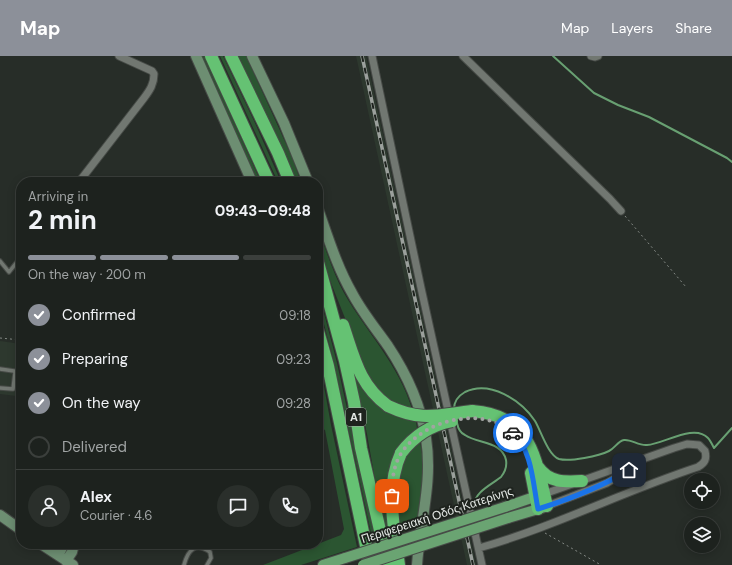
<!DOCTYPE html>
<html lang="en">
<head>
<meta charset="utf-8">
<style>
  :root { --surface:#1d221e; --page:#2a2f2b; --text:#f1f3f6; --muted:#a0a4a4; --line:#3b3f3c; --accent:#8c9099 }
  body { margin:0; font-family:"DM Sans",sans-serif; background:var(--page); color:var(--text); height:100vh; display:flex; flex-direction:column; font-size:15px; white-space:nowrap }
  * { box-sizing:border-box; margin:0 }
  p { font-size:13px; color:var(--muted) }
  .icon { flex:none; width:22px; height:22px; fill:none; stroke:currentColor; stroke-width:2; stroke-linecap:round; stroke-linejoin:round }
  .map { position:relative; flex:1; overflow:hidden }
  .details { position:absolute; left:16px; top:121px; width:307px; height:372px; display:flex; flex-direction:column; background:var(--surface); border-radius:16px; box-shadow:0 2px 10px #0003,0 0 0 1px var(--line) }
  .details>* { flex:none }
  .controls { position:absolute; left:684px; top:417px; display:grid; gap:8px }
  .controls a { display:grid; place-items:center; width:36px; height:36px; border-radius:50%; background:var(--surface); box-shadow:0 2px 10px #0003,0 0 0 1px var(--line); font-size:20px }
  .pin { position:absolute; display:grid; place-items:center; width:34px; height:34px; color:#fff; margin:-17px; border-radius:8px; box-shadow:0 2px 6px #0006 }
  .courier { position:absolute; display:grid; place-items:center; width:40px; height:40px; margin:-20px; border:3px solid #1a73e8; border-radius:50%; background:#fff; color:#222; box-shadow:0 1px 5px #0007 }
  .head em { font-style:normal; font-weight:700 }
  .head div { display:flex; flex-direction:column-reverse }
  .head { display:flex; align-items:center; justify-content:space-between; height:68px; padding:0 12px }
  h1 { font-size:26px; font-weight:700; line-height:30px }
  .bar { display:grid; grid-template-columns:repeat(4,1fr); gap:6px 4px; align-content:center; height:48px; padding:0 12px }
  .bar i { height:5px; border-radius:3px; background:var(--line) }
  .bar .current { background:var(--accent) }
  .bar p { grid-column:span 4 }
  .line { display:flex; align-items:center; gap:10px; padding:0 12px; border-top:1px solid var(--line) }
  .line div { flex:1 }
  .round { display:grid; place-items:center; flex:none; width:42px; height:42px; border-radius:21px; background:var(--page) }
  ol { padding:0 12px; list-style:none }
  li { display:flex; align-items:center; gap:12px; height:44px }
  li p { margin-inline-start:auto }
  li .icon { padding:4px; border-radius:50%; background:var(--accent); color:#fff; stroke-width:4 }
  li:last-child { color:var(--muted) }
  li i { width:22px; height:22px; border:2px solid var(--line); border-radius:50% }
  header { display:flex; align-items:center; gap:24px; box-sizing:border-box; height:56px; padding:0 20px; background:var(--accent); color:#fff }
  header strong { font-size:19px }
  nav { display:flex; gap:22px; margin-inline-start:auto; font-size:14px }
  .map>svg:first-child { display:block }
</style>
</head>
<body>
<header>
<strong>Map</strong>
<nav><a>Map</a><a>Layers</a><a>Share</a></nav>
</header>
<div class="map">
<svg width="732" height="509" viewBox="0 0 732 509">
  <rect width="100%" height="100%" fill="#272d28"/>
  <path fill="#2d382e" d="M356 0H366L476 509H467Z
    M0 285 21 288 16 340 0 338Z"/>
  <path fill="#2b5531" d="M199 0H204L261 126H255Z
    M220 0H223L255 67 281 126H278Z
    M238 0H246L292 101 301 126H295Z
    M318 172C326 194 333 217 344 237 367 277 399 309 412 353L406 352 384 342 362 316 345 262 331 227 318 189Z
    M318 234 337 307 381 509H378L334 307 318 245Z
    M318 297 331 369 357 491 301 509H263L341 479 344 473 325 374 318 371Z
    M353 315C364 344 387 359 416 366L417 372 400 389 389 479 385 480 367 378Z
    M420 385 424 411 417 471 397 478 395 452 401 405Z"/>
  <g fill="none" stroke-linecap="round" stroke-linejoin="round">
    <path stroke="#68a072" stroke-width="2" d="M553 0 594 37 618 49 649 61 727 102 732 106
      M454 353C454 345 458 340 465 336 490 324 521 344 535 365 541 375 548 399 559 403 570 406 599 400 609 395 615 392 618 385 624 384 631 383 639 390 647 389 664 388 694 367 708 382 710 384 712 388 714 392L732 372
      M457 367C458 372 460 377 465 379 478 388 502 385 506 404 507 410 505 416 501 421 491 429 474 436 474 450"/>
    <g stroke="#474b47" stroke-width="5.5">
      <path id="lane" d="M0 205 9 216 21 201
        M0 313 14 315 15 317 13 333 0 332
        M184 509C188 494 195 486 210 496L211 502 207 509"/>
    </g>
    <g stroke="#474b47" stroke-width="9">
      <path id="street" d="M372 0 421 232 482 509
        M463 0 610 143 621 155
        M591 0 595 1 598 0
        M79 126 144 42C150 34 154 28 154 18L152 15 119 0
        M547 450 607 427 640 407
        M479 492C554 471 624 435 698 411 705 407 707 403 705 395L699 389 687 388 674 392 544 438"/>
    </g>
    <g stroke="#474b47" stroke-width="12">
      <path id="secondary" d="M196 0 252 126
        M252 0 284 67 308 126
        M318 153C328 181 337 211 352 237 362 256 376 273 388 290 406 317 421 350 426 382 433 427 420 465 417 509
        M0 459 21 474
        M41 488 73 509
        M58 499 63 490 67 488
        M66 505 72 496 74 488"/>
    </g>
    <g stroke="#474b47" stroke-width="12">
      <path id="primary" d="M505 451 543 438
        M508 462 545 451
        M323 509 345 502"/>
    </g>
    <g stroke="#474b47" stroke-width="14">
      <path id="highway" d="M211 0 269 126
        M231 0 278 97 290 126
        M318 206 345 305 354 346 361 392 388 509
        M343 269C354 301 359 329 388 350
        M318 275 328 310 370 509
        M472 355C532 359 535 402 547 450
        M538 411C549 427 565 426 582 425
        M531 417 538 453
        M399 509C394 472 385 432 401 397"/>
    </g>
    <path stroke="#848985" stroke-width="1" stroke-dasharray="2 3" stroke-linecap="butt" d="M625 160 686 231
      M0 282 21 284
      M545 477 601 509"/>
    <use href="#lane" stroke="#717771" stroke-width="3.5"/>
    <use href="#street" stroke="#717771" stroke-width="7"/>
    <use href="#secondary" stroke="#6d8e72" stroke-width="10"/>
    <use href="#primary" stroke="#6aa472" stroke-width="10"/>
    <use href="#highway" stroke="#65c273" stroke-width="12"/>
    <g stroke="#9ba09c" stroke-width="3.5">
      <path id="rail" d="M362 0 473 509"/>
    </g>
    <use href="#rail" stroke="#1e231e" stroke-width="2" stroke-dasharray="6" stroke-linecap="butt"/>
    <g stroke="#474b47" stroke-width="12" stroke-linecap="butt">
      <path id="primary-bridge" d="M345 502 505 451
        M363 509 508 462"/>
    </g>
    <g stroke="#474b47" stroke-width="14" stroke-linecap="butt">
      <path id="highway-bridge" d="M388 350C422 366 437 359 472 355
        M401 397C414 380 430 369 452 365"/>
    </g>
    <use href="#primary-bridge" stroke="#6aa472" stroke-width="10"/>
    <use href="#highway-bridge" stroke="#65c273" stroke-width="12"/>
  </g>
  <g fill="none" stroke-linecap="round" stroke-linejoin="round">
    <path stroke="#a1a5a2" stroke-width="4" stroke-dasharray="0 7.2" d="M392 440C392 425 393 409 402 396 424 364 482 349 513 377"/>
    <path stroke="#1a73e8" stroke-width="5" d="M513 377C532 394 533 428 538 453 570 443 601 431 629 414"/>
  </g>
  <g text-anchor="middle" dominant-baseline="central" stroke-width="4" stroke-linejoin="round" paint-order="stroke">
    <rect fill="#1e231e" stroke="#a7aca8" stroke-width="1" x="346" y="352" width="20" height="18" rx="3"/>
    <g font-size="11" font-weight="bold" fill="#e2e6e3">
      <text x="356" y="361">Α1</text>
    </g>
    <g font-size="12" fill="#e2e6e3" stroke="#1e231e">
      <text transform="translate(437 459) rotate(-18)">Περιφερειακή Οδός Κατερίνης</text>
    </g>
  </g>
</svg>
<div class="controls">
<a><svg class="icon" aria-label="locate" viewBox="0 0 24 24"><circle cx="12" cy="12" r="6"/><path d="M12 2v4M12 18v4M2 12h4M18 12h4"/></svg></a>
<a><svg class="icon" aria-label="layers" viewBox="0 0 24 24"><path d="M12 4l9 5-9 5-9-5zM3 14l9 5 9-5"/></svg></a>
</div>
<div class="pin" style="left:392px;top:440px;background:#ea580c"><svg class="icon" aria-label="bag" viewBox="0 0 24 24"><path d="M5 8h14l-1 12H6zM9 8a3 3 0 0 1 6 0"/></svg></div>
<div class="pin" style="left:629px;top:414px;background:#1f2937"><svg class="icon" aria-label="home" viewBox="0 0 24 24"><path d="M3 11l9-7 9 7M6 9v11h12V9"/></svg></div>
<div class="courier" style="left:513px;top:377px"><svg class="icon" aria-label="car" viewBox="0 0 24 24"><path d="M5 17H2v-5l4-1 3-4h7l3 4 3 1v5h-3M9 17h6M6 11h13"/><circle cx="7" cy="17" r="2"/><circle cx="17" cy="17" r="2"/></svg></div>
<section class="details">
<div class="head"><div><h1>2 min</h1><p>Arriving in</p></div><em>09:43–09:48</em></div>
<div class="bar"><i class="current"></i><i class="current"></i><i class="current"></i><i></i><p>On the way · 200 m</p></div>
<ol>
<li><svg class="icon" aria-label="check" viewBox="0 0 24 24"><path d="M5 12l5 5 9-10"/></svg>Confirmed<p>09:18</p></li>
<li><svg class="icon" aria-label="check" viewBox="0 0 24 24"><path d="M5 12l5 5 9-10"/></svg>Preparing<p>09:23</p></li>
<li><svg class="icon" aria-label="check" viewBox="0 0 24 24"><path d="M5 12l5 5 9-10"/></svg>On the way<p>09:28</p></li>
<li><i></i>Delivered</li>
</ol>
<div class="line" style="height:72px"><a class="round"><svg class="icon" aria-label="person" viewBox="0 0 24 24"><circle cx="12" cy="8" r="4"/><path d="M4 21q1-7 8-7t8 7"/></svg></a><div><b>Alex</b><p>Courier · 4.6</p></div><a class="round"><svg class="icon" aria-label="chat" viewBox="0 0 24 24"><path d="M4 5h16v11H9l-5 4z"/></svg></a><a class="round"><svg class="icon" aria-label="phone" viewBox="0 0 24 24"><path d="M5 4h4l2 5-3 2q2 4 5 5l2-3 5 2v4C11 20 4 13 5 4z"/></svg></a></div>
</section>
</div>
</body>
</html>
